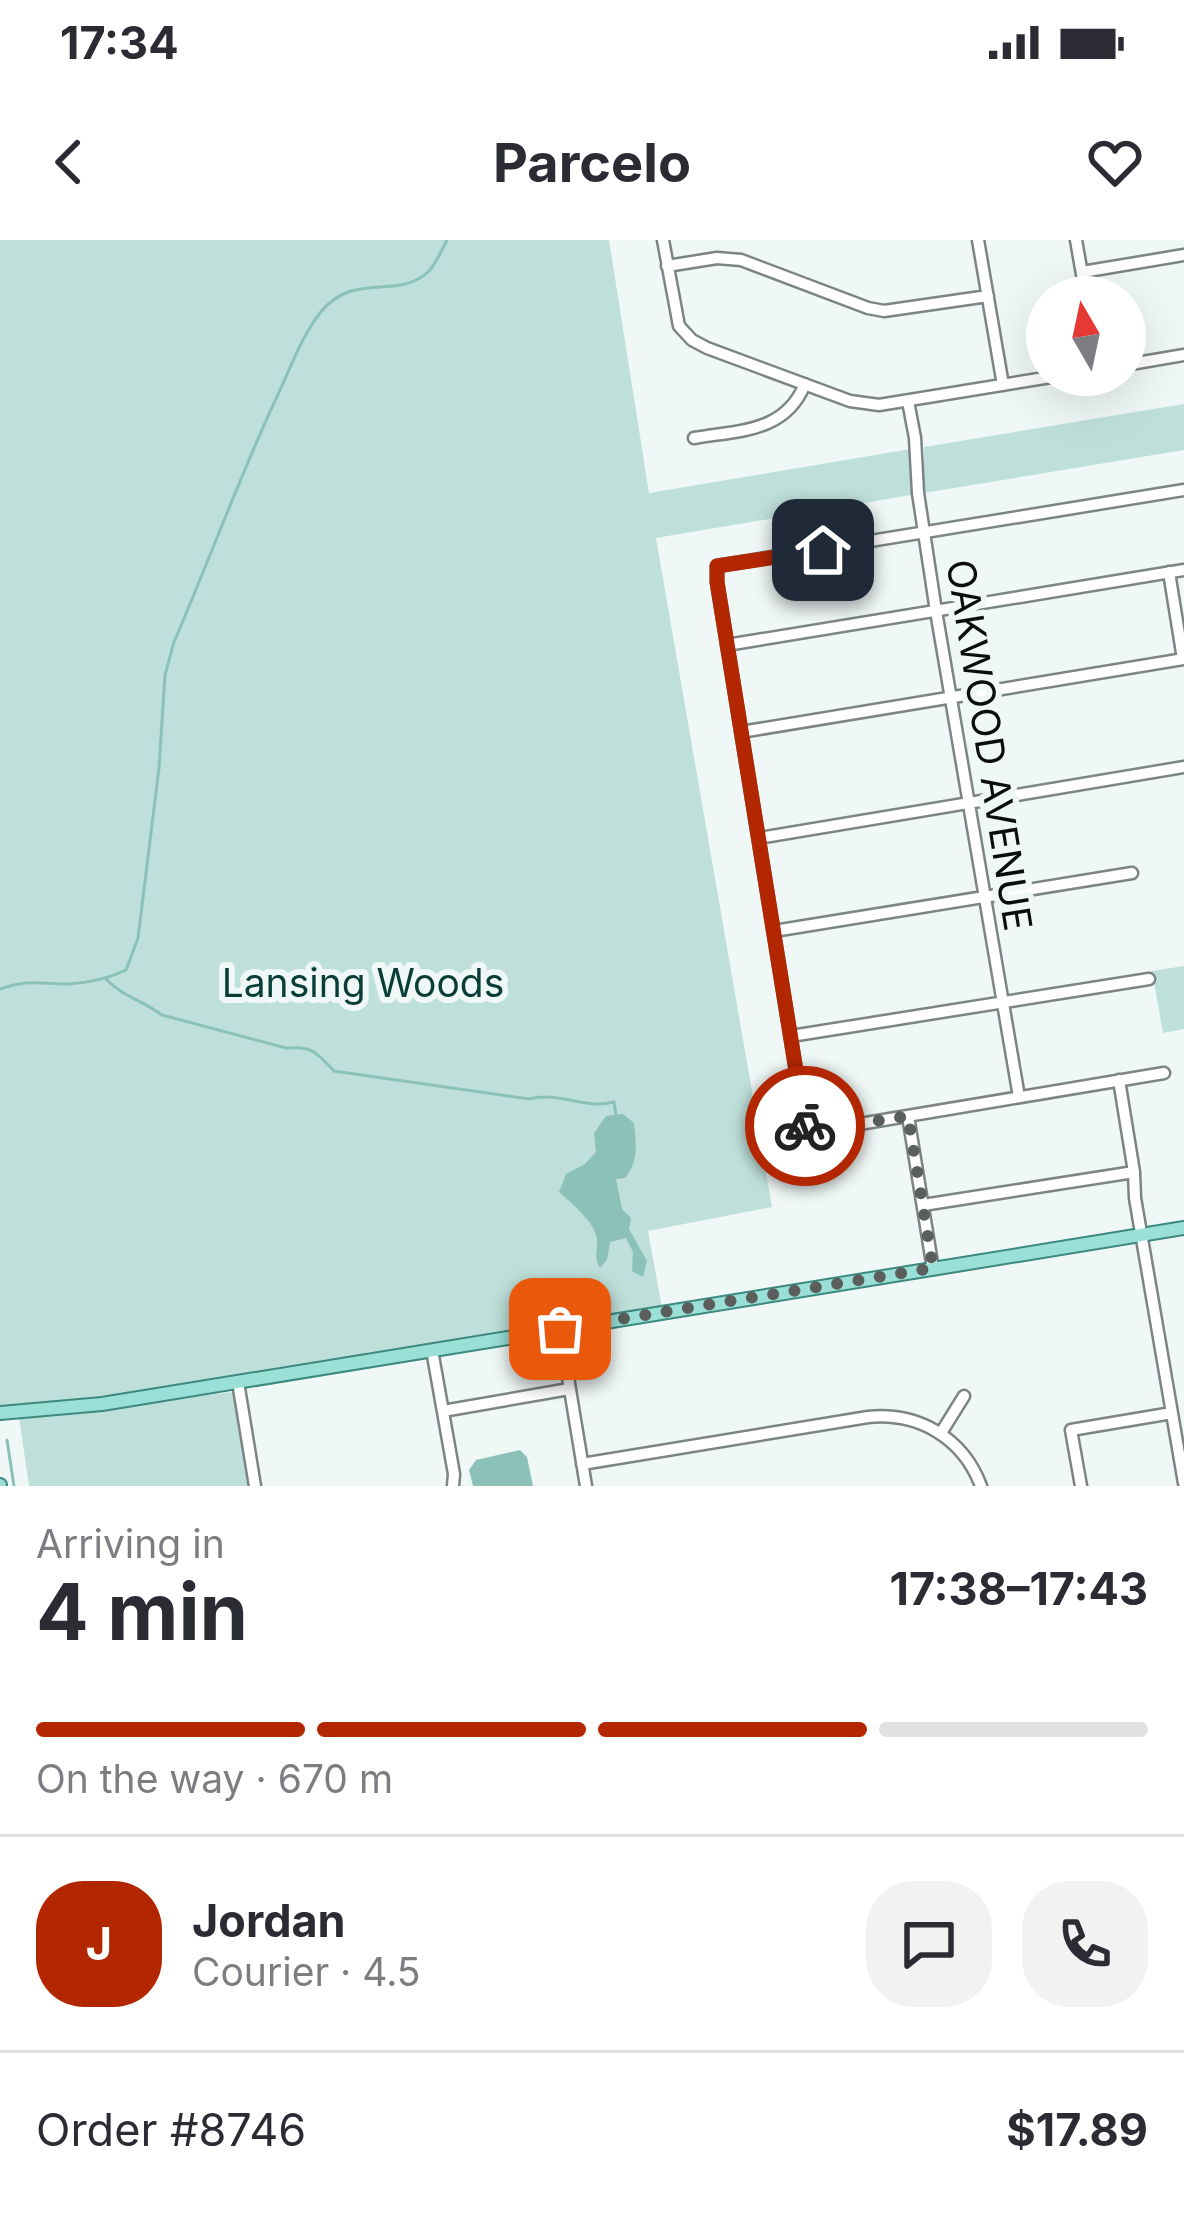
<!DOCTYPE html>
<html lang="en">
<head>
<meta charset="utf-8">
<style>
  :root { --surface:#fff; --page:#f2f2f3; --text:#2b2b33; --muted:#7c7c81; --line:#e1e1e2; --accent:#b32700 }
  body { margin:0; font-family:Inter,sans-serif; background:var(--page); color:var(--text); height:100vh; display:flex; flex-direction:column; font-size:45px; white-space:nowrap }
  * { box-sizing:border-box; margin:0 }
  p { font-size:39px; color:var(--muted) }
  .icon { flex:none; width:66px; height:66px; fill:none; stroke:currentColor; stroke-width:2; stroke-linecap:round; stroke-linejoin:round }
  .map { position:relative; height:1246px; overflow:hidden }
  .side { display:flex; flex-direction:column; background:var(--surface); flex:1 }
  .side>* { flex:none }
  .needle { width:78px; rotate:351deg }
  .fabs { position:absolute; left:1026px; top:36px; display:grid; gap:24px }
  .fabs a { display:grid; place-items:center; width:120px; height:120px; border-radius:50%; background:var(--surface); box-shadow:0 12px 48px #0002; font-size:60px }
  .pin { position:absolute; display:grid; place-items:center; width:102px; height:102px; color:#fff; margin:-51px; border-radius:24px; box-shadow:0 6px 18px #0006 }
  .courier { position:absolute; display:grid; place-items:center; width:120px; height:120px; margin:-60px; border:9px solid #b32700; border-radius:50%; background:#fff; color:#222; box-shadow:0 3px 15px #0007 }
  .overview em { font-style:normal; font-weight:700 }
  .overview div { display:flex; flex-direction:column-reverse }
  .overview { display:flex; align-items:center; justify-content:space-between; height:204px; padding:0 36px }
  h1 { font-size:78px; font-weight:700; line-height:90px }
  .bar { display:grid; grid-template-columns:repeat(4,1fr); gap:18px 12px; align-content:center; height:144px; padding:0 36px }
  .bar i { height:15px; border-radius:9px; background:var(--line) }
  .bar .on { background:var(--accent) }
  .bar p { grid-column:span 4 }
  .line { display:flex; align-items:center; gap:30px; padding:0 36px; border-top:3px solid var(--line) }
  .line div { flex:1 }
  .round { display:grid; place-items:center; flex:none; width:126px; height:126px; border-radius:48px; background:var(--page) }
  .status { display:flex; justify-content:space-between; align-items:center; height:84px; padding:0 60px; background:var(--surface); direction:ltr }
  .status svg { height:33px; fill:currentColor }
  header { display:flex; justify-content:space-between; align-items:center; height:156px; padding:0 36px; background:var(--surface); font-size:54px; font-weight:700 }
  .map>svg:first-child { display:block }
</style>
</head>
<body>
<div class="status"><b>17:34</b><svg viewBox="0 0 49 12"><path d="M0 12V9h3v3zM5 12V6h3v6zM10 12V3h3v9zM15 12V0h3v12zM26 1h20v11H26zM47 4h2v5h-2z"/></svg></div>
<header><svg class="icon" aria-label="back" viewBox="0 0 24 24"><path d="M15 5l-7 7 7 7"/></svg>Parcelo<svg class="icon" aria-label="heart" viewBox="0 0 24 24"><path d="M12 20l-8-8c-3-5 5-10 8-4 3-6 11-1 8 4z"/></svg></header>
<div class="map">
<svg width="1184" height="1246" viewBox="0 0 1184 1246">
  <rect width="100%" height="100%" fill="#eff8f6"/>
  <path fill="#bfe0da" d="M0 0H609L649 253 911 209V255L656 298 772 967 648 991 662 1068 122 1155 0 1166Z
    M1184 164V210L924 253V207Z
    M1184 726V789L1163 793 1152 731Z
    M233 1152 249 1246H29L19 1177Z"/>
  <path fill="#8bc1b9" d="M623 874 634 883C636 904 639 921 625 938L616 939 622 969 631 978 629 989 647 1021 643 1037 632 1031 633 1012 626 998 610 1002 607 1020 600 1028C593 1016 598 1012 597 999 595 982 571 963 559 952L566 934 585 924 596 912 594 893 606 876Z
    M520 1210 527 1217 533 1246H473L469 1230 476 1220Z"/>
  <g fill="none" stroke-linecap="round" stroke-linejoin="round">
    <path stroke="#8bc1b9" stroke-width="3" d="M106 739C122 756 143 761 162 775L286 808C313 806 316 812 334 831L529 859C559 851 586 870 614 862L616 875
      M0 749C30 739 39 744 68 744 89 743 107 739 126 730L138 698 159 528 165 435 174 402C208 323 238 241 274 163 289 133 299 100 320 73 354 30 396 61 428 32 436 24 442 9 447 0
      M7 1200 14 1246"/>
    <g stroke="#7d8584" stroke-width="15">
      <path id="minor" d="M663 0 679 86 692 100 707 108 850 161 879 165 1063 135
        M978 0 1003 145
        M1076 0 1086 57
        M667 26 717 18 741 20 868 68 884 71 988 56
        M1082 32 1184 15
        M1125 125 1184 115
        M908 161 915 198 918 253 936 371 1019 857
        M694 198C739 190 785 193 805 144
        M1169 332 1183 419
        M727 405 1184 330
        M741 492 1184 419
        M759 598 1184 527
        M774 691 1132 633
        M791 796 1149 739
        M1164 833 806 893 717 342V326L1184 250
        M1119 840 1134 932 1135 958 1184 1243
        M908 876 933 1029
        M923 965 1134 932
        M560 1089 586 1246
        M432 1110 454 1234 453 1246
        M238 1142 255 1246
        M443 1171 569 1149
        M941 1193 964 1156
        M582 1224 868 1177C919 1172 963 1198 981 1246
        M1081 1246 1071 1190 1172 1173"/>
    </g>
    <g stroke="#3c897f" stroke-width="16">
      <path id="major" d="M0 1173 102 1164 1184 988
        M0 1245V1246"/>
    </g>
    <use href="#minor" stroke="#fff" stroke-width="10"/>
    <use href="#major" stroke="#9ae0d7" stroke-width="12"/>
  </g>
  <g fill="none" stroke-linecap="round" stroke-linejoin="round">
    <path stroke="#5a5f5e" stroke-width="12" stroke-dasharray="0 21.6" d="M560 1089 933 1028 908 876 806 892 805 886"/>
    <path stroke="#b32700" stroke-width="15" d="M805 886 717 342V326L823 310"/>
  </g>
  <g text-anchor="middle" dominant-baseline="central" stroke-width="12" stroke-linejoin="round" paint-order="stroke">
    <g font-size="39" fill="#0a0d0c" stroke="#eff8f6">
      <text transform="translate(990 505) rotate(81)">OAKWOOD AVENUE</text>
    </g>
    <g font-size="39" fill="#093d37" stroke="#eff8f6">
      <text x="363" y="742">Lansing Woods</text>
    </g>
  </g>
</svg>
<div class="fabs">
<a><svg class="needle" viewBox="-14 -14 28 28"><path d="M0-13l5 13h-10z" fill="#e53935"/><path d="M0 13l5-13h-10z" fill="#7c7c81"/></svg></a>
</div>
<div class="pin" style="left:560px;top:1089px;background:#ea580c"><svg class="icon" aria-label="bag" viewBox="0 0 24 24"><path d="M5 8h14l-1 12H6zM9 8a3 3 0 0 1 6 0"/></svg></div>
<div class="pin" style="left:823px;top:310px;background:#1f2937"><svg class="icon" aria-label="home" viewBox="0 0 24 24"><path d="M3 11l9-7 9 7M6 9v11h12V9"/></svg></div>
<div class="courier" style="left:805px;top:886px"><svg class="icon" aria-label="bike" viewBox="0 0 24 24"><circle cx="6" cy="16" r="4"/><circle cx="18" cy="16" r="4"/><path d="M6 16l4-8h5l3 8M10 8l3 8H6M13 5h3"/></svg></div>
</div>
<section class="side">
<div class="overview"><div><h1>4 min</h1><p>Arriving in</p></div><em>17:38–17:43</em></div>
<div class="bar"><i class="on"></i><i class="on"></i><i class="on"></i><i></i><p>On the way · 670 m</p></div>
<div class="line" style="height:216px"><b class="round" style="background:var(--accent);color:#fff">J</b><div><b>Jordan</b><p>Courier · 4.5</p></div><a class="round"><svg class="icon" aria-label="chat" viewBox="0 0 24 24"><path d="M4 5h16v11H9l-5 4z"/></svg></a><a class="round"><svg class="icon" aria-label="phone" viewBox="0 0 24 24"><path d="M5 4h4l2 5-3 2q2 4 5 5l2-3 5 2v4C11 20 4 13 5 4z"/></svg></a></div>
<div class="line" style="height:156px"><div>Order #8746</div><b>$17.89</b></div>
</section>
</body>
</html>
